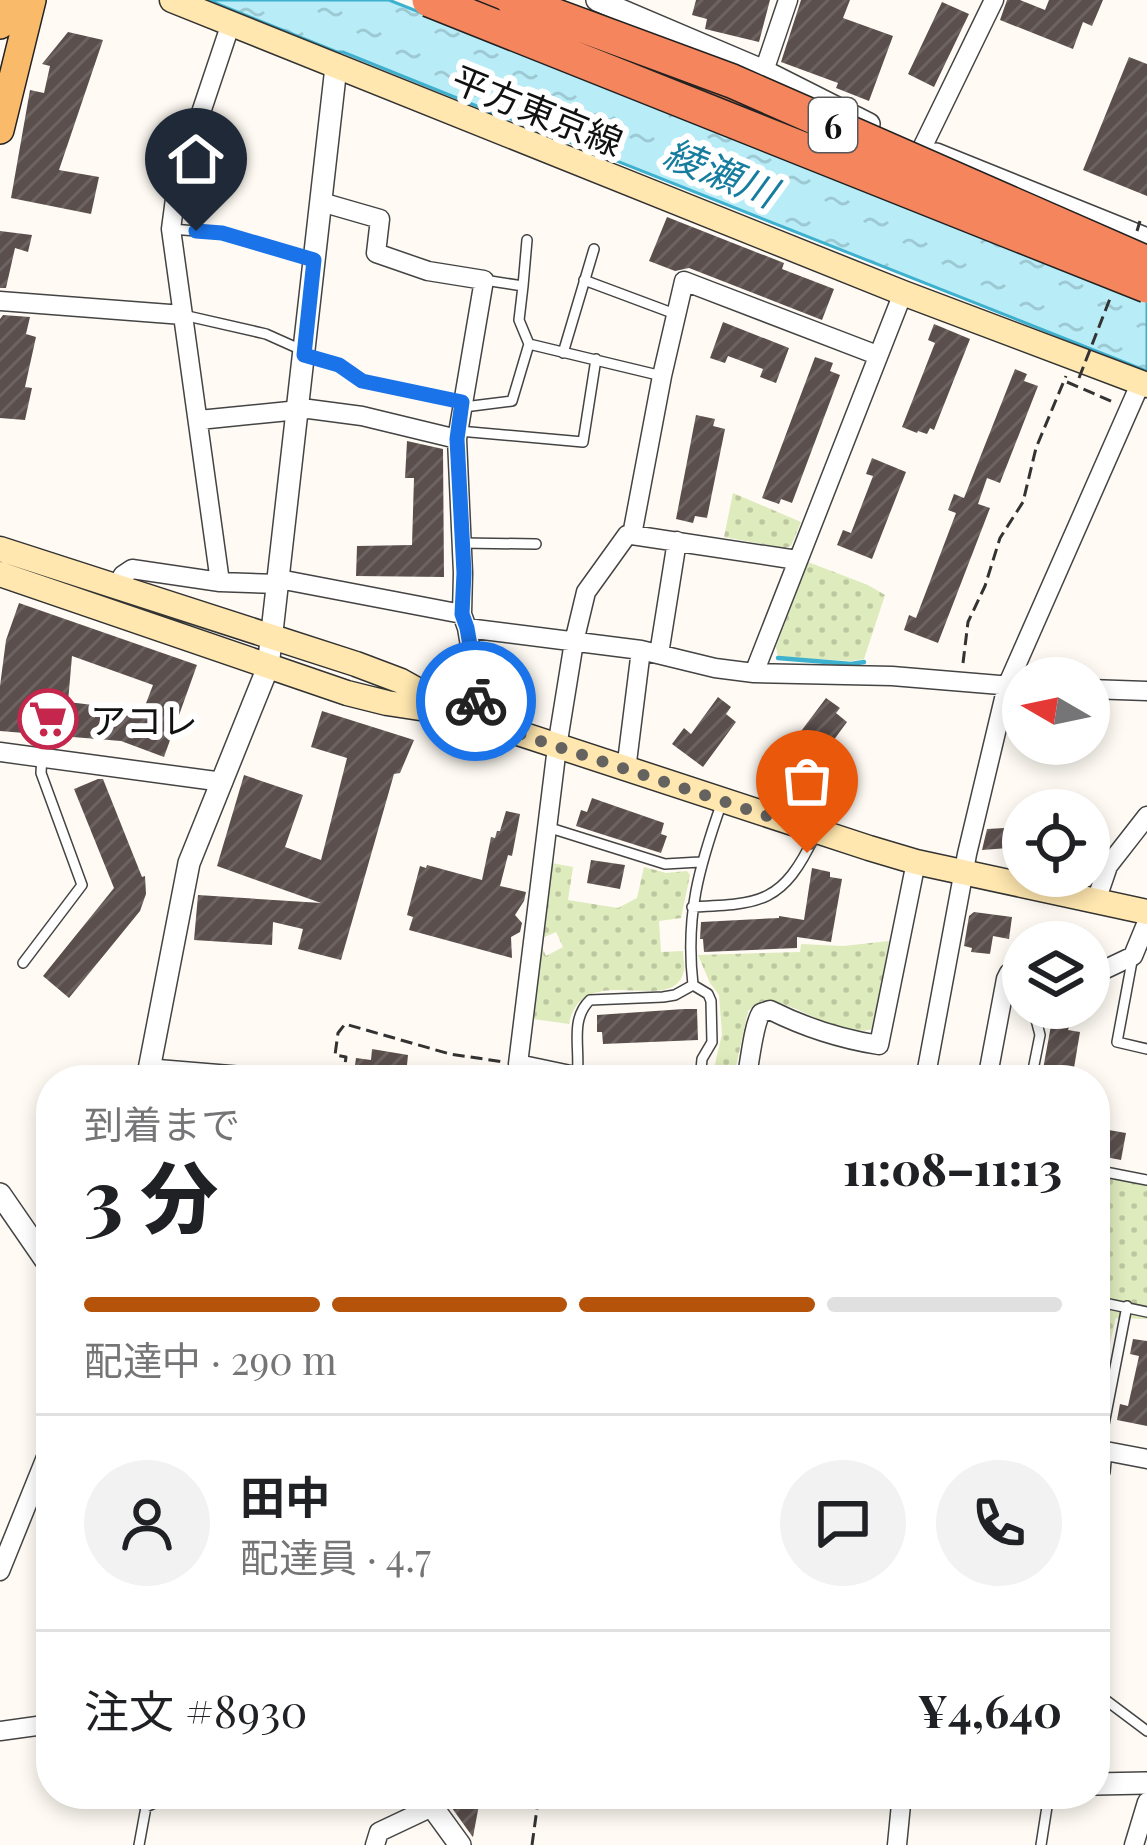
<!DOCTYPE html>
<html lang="ja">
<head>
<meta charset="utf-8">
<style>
  :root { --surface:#fff; --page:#f2f2f2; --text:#202124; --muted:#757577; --line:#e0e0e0; --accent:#b45309 }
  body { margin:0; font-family:"Playfair Display","Noto Sans JP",serif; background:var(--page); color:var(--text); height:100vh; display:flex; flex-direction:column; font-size:45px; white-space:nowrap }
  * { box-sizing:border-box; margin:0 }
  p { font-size:39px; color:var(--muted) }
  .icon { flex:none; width:66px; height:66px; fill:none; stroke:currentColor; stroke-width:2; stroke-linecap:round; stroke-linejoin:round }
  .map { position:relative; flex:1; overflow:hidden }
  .details { position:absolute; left:36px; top:1065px; width:1074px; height:744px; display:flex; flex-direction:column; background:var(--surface); border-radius:48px; box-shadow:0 6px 18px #0003 }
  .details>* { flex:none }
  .needle { width:78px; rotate:279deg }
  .controls { position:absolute; left:1002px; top:657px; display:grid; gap:24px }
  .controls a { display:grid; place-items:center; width:108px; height:108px; border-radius:50%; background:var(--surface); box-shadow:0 6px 18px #0003; font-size:60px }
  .pin { position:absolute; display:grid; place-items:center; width:102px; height:102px; color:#fff; margin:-123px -51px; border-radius:50% 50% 50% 0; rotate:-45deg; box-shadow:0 0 12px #0007 }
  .pin .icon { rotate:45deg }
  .courier { position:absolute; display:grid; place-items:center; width:120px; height:120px; margin:-60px; border:9px solid #1a73e8; border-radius:50%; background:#fff; color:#222; box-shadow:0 3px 15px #0007 }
  .headline em { font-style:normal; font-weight:800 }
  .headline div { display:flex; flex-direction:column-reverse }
  .headline { display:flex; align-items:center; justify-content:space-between; height:204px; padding:0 48px }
  h1 { font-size:78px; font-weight:800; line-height:90px }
  .bar { display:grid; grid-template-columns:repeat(4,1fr); gap:18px 12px; align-content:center; height:144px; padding:0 48px }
  .bar i { height:15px; border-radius:9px; background:var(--line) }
  .bar .current { background:var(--accent) }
  .bar p { grid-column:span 4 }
  .line { display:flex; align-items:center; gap:30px; padding:0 48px; border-top:3px solid var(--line) }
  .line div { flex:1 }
  .round { display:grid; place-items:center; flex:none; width:126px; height:126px; border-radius:63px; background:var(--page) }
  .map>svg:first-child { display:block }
</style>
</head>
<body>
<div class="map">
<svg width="1147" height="1845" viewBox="0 0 1147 1845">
  <defs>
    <pattern id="park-dots" width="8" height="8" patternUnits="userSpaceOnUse" patternTransform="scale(3)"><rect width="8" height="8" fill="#deebbc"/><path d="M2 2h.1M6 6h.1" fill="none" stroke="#bdc8a1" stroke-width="1.8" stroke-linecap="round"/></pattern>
    <pattern id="water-ripples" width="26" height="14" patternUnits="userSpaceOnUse" patternTransform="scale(3)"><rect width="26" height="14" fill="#b8ecf7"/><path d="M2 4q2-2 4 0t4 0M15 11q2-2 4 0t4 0" fill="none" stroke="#9dc9d3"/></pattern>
    <pattern id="building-hatch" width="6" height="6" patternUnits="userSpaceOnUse" patternTransform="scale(3)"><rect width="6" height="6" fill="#5a4f4d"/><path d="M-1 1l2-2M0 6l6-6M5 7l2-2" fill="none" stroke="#6d6462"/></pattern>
  </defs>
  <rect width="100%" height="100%" fill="#fffbf4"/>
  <path fill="url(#park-dots)" d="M733 493 801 522 791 546 785 548 724 537Z
    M808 562 868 585 885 595 864 659 851 661 778 657 776 647Z
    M552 863 573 867 568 900 618 908 637 898 644 867 666 873 687 871 690 875 681 918 659 921 661 952 683 951C683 958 685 964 684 970 675 1019 582 957 569 1024L533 1019 542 947 546 956 563 947 556 932 542 938Z
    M889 941 873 1029C835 1040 799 1000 762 1001L748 1011 736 1066 717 1074 714 1068 722 1034 719 995 710 983 698 955 800 952 801 944 843 946Z
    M1095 1174 1147 1184V1319L1116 1318 1095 1408Z"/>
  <path fill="url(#water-ripples)" stroke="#3eb1cf" stroke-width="3" d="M208 0H389L1147 300V371L493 112 487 113V110L343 52H337Z"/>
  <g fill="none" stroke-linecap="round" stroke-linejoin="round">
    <path stroke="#3eb1cf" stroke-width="4.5" d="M778 658 851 664 864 662"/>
  </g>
  <path fill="url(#building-hatch)" fill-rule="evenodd" d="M696 0H770L759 42 705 29 707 19 692 15Z
    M801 0H850L843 18 893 36 869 101 836 88 838 83 781 62Z
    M1007 0H1020L1045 10 1049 0H1103L1092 26 1083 22 1073 49 1000 20Z
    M942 2 969 14 934 87 908 74Z
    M68 32 103 40 59 170 99 177 91 214 11 198 30 90 44 93 50 66 42 64Z
    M1129 57 1147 64V196L1083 170Z
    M667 217 784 263 782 269 834 289 822 320 689 268 675 271 649 261Z
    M0 231 32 235 28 252 15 248 6 288H0Z
    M3 315 30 317 26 334 36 337 25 387 32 388 25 420 0 418V319Z
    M723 322 789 348 776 383 760 377 763 369 728 356 725 363 710 358Z
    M934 324 970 339 934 430 930 428 927 434 918 431 917 433 902 427 935 343 928 340Z
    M815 357 833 363 830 371 840 375 792 503 781 499 779 504 762 498Z
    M1015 369 1027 374 1024 381 1038 386 1000 483 987 478 978 504 990 508 938 643 904 630 909 615 916 618 956 513 948 510 954 494 964 498Z
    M696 415 715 419 713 426 725 429 707 518 695 516 693 523 676 519Z
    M407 441 443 449 444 577 356 576 357 546 412 545 414 478H405Z
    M872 458 906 472 872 559 837 545 843 530 851 533 873 476 866 474Z
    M19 603 197 665 164 757 121 741 0 731V686L6 640ZM72 656 153 685 143 711 68 702Z
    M718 697 731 707 726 714 736 722 703 767 672 744 684 728 691 734Z
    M826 698 840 708 836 713 847 722 792 797 759 773 770 758 777 763Z
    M322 711 414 740 400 773 394 774 341 960 298 949 303 929 273 922 272 945 194 940 198 895 321 903 217 866 244 775 303 795 285 847 321 860 347 758 311 747Z
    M98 779H103L142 877 145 876 146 894 140 911 69 998 43 976 114 888 74 789Z
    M592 798 664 823 661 834 667 836 661 853 576 826 581 810 587 812Z
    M506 811 520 814 512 856 508 855 500 886 526 892 524 901 515 915 522 923 520 932 511 937 512 958 409 930 413 917 407 915 420 866 426 868 427 865 482 880 491 837 495 838 497 831H500Z
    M1023 827V847L982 850 987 829Z
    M591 860 625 865 620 889 587 883Z
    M812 868 830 872V877L842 879 831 942 797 937V948L704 952 703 939H700L701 922 779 918V916L804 920Z
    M974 912 1012 917 1009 939 993 936 990 954 971 952 972 948 964 946 969 916Z
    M684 1009H697L698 1040 603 1044 602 1032H597V1015Z
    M1052 1020 1070 1023 1068 1030 1080 1032 1072 1080H1041Z
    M372 1049 408 1055 407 1065 460 1073 459 1080H353L356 1058 371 1060Z
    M1097 1128 1126 1133 1121 1160 1095 1155Z
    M1133 1339 1147 1341V1426L1117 1420 1120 1404 1128 1406 1139 1356 1130 1354Z
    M442 1794H481L473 1837 472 1836Z"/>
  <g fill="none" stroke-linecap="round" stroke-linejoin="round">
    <g stroke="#444" stroke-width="12">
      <path id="service" d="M171 229 222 233 312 259
        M484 280 523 286 519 320 529 344 662 376
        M584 280 675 314
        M523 286 527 240
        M183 315 266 334 304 351
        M563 353 594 249
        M304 355 339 366 363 381 462 402
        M464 407 512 401 529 344
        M459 431 583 442 596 359
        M462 543 536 544
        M547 827 665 864 700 862
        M692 907C762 904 783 903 815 835
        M1133 956 1117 1042 1147 1049
        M23 963 82 885 41 773 42 757
        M152 1064 249 1072
        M577 1076C581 1050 569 1020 590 1000L663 997 675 995 693 985
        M700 1080 702 1059 712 1042 711 1001 708 994 693 985C685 915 699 867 722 802
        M1031 1080 1040 1035 1033 1008
        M1095 1170 1147 1180
        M1095 1301 1147 1312
        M1099 1450 1127 1306
        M1095 1496 1105 1472 1107 1451
        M1095 1692 1147 1731
        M139 1845 146 1807 165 1798 166 1794
        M1041 1845 1049 1794"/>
    </g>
    <g stroke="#444" stroke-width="21">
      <path id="minor" d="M764 71 788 0
        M922 148 994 0
        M321 202 380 219 376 253 428 271 484 280 457 439 463 573 462 614 467 628 478 692 476 701 477 720
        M0 301 183 315
        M199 420 309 409 362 416 457 439
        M797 560 632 535 662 376 684 281 877 355
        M279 579 462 614
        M220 582 171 229 177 184 231 23
        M117 585 123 575 132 569 220 582 279 584
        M467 628 641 650 715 668 754 673 892 676 1023 687
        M659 654 677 541
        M754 673 903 293
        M1089 689 1147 691
        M0 752 223 782
        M626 770 641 650
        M1096 901 1108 866 1147 816
        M1089 977 1133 956 1147 922
        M594 1080 518 1064 557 747 574 642 586 592 627 535H632
        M746 1080C750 1063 753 1026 761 1013L770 1010C804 1027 841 1039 879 1045L916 862
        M925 1080 967 854 1007 686 1141 382
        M987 1080 1006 979 1009 973 1023 969
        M1095 1449 1147 1459
        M0 1571 51 1445
        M0 1731 51 1724
        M375 1845 379 1832 432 1807
        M897 1845 902 1794
        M1134 1845 1147 1802"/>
    </g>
    <g stroke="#444" stroke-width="24">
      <path id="tertiary" d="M597 0 764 71 869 124
        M936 154 1147 239
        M147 1080 189 863 268 667 336 67
        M0 1194 51 1268
        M1095 1784 1147 1783
        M423 1794 460 1845"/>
    </g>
    <g stroke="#333" stroke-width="27">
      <path id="secondary" d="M172 0 903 293 1147 385
        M0 549 356 664 401 681 460 714 869 848 916 862 1147 912
        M0 574 347 693 387 703 446 712"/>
    </g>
    <g stroke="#222" stroke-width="30">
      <path id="primary" d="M0 25 6 0
        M0 130 32 0"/>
    </g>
    <g stroke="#222" stroke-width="36">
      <path id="motorway" d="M479 0 539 23
        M603 49 743 109"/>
    </g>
    <path stroke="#333" stroke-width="3" stroke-dasharray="12 6" stroke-linecap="butt" d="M1067 382 1113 402
      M963 663 968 622 985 586 1000 538 1023 502 1036 448 1066 376
      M343 1080 346 1057 335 1055 338 1033 345 1024 450 1054 504 1062
      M508 1798 520 1799V1794
      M532 1845 539 1794"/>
    <use href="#service" stroke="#fff" stroke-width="9"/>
    <use href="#minor" stroke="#fff" stroke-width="18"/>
    <use href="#tertiary" stroke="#fff" stroke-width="21"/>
    <use href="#secondary" stroke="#ffe7af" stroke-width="24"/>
    <use href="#primary" stroke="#f9bb6a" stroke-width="27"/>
    <use href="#motorway" stroke="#f5855c" stroke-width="33"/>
    <g stroke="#222" stroke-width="36" stroke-linecap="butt">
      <path id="motorway-bridge" d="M429 0 1147 286
        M513 0 732 81 1147 263"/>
    </g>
    <path stroke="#333" stroke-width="3" stroke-dasharray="12 6" stroke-linecap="butt" d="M1137 231 1140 221
      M1079 378 1111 296"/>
    <use href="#motorway-bridge" stroke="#f5855c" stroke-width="33"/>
  </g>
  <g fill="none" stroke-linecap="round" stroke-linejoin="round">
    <path stroke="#646360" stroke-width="12" stroke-dasharray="0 21.6" d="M476 701 477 720 816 832 807 853"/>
    <path stroke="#1a73e8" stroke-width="15" d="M196 231 222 233 314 260 304 355 339 365 362 381 462 402 457 439 464 573 462 614 467 628 478 692 476 701"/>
  </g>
  <defs>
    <g id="supermarket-ring" transform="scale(3)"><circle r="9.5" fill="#fff" stroke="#c4264c" stroke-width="1.5"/><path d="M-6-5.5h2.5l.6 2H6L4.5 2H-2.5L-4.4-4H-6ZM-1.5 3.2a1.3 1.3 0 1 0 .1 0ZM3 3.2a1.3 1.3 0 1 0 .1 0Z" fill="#c4264c"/></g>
  </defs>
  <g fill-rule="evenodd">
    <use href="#supermarket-ring" x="48" y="719"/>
  </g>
  <g text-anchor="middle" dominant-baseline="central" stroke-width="12" stroke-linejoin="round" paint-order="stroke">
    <rect fill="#fff" stroke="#585858" stroke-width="3" x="809" y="98" width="48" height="54" rx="9"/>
    <g font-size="33" font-weight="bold" fill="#111">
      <text x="833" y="125">6</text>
    </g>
    <g font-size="36" fill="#111" stroke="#fff">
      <text transform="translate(538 109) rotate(22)">平方東京線</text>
    </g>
    <g font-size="36" fill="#111" stroke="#fff" text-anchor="start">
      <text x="90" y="719">アコレ</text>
    </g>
    <g font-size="39" font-style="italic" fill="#177d9f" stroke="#fff">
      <text transform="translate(721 171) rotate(22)">綾瀬川</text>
    </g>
  </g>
</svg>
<div class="controls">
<a><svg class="needle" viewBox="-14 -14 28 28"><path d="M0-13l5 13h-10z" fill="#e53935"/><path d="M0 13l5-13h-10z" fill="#757577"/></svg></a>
<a><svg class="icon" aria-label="locate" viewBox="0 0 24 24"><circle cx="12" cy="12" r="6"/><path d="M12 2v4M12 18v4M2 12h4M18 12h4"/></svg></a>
<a><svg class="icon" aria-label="layers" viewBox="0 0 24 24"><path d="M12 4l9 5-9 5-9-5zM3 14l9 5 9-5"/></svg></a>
</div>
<div class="pin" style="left:807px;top:853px;background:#ea580c"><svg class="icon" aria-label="bag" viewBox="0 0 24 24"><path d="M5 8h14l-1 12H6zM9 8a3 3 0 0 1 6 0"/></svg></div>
<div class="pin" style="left:196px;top:231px;background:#1f2937"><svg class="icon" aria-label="home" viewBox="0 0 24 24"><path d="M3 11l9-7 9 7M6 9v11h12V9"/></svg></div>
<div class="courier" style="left:476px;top:701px"><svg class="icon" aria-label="bike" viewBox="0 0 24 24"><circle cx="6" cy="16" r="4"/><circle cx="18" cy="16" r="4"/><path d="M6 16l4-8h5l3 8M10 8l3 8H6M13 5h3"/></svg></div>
<section class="details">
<div class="headline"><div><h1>3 分</h1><p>到着まで</p></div><em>11:08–11:13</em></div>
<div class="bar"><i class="current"></i><i class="current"></i><i class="current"></i><i></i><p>配達中 · 290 m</p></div>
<div class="line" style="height:216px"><a class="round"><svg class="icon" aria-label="person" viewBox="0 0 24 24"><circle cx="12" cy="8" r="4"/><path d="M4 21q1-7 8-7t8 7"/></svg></a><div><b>田中</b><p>配達員 · 4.7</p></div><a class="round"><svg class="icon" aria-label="chat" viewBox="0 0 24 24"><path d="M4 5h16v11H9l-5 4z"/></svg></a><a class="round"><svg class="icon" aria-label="phone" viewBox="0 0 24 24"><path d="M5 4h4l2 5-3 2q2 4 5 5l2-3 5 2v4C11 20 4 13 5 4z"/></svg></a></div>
<div class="line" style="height:156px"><div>注文 #8930</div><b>¥4,640</b></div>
</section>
</div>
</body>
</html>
